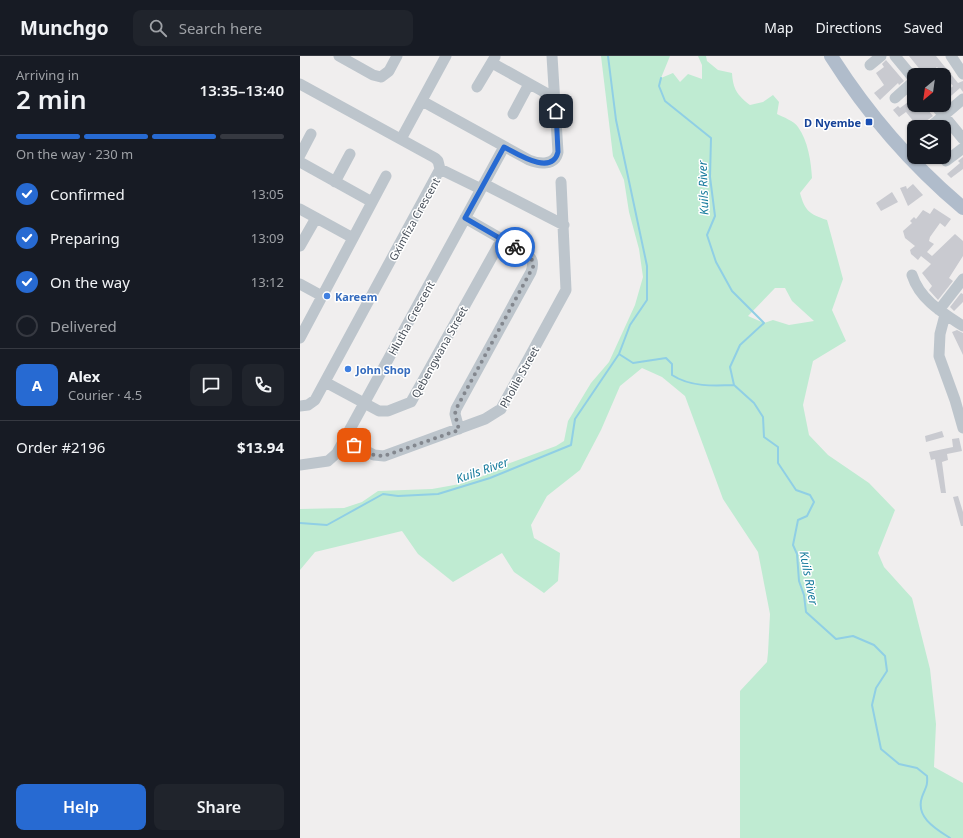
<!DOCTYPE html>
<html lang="en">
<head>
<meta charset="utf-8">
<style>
  :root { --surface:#171b24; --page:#20242c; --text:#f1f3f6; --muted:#9ea1a6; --line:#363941; --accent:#276ad2 }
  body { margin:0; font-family:"Noto Sans",sans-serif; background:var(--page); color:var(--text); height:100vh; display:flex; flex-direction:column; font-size:15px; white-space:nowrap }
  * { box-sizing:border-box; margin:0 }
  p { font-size:13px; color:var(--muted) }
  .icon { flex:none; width:22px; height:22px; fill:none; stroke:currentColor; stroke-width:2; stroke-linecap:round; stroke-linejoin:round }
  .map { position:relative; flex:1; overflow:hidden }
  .panel { display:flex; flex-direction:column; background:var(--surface); width:300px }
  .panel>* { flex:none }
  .needle { width:26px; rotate:209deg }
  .controls { position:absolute; left:607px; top:12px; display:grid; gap:8px }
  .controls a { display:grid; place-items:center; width:44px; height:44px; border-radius:8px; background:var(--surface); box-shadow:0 1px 3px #0004; font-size:20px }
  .pin { position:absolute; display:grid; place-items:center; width:34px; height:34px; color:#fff; margin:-17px; border-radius:8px; box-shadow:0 2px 6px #0006 }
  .courier { position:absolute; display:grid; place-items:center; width:40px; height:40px; margin:-20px; border:3px solid #276ad2; border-radius:50%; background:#fff; color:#222; box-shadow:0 1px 5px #0007 }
  .headline em { font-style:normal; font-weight:600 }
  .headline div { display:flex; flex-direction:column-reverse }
  .headline { display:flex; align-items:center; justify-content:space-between; height:68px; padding:0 16px }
  h1 { font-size:26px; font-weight:600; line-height:30px }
  .bar { display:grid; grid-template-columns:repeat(4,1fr); gap:6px 4px; align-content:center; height:48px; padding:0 16px }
  .bar i { height:5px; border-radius:3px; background:var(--line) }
  .bar .selected { background:var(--accent) }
  .bar p { grid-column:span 4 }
  .line { display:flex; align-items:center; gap:10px; padding:0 16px; border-top:1px solid var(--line) }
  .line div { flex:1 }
  .round { display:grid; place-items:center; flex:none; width:42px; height:42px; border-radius:8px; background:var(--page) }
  ol { padding:0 16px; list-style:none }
  li { display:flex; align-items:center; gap:12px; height:44px }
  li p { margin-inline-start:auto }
  li .icon { padding:4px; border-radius:50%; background:var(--accent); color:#fff; stroke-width:4 }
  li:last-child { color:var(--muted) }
  li i { width:22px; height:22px; border:2px solid var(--line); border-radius:50% }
  .primary-button { display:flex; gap:8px; margin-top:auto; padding:8px 16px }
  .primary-button a { flex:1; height:46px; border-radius:8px; background:var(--accent); color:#fff; font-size:16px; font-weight:600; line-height:46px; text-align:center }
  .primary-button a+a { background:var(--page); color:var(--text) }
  header { display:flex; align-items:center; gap:24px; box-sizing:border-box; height:56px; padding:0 20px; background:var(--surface); border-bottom:1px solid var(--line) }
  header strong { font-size:19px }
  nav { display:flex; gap:22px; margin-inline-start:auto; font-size:14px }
  .search { width:280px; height:36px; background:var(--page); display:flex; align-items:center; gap:10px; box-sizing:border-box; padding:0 14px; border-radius:8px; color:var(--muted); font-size:15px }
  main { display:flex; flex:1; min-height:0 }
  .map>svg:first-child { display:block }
</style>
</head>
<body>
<header>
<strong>Munchgo</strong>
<div class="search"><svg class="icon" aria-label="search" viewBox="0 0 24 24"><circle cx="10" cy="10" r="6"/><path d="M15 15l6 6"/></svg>Search here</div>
<nav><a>Map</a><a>Directions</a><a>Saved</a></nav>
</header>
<main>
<section class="panel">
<div class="headline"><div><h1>2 min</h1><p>Arriving in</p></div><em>13:35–13:40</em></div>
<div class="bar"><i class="selected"></i><i class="selected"></i><i class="selected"></i><i></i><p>On the way · 230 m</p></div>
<ol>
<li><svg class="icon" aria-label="check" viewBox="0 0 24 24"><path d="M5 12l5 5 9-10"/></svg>Confirmed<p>13:05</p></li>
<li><svg class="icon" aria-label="check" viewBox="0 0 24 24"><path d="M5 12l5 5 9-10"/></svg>Preparing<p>13:09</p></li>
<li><svg class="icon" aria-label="check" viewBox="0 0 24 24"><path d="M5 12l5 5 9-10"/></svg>On the way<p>13:12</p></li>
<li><i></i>Delivered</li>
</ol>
<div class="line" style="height:72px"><b class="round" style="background:var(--accent);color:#fff">A</b><div><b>Alex</b><p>Courier · 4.5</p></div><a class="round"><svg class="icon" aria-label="chat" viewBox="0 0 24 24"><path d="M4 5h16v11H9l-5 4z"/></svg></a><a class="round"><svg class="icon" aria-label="phone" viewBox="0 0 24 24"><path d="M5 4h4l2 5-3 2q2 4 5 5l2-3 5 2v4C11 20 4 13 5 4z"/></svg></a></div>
<div class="line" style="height:52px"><div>Order #2196</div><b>$13.94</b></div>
<div class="primary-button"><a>Help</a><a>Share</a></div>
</section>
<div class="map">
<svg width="663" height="782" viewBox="0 0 663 782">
  <rect width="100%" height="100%" fill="#f0eeee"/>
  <path fill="#bfebd2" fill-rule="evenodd" d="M301 0H370L361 22 373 17 380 26 388 18 402 23V9L398 0H406L407 5 418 14 432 17C433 33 437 39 450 49L463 46 473 39 479 46 477 58C483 61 494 65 498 71 508 85 511 105 512 122L500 137C505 155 509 158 527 164L543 223 532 254 546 285 513 305 503 349 509 379 528 399 569 427 595 454 578 497 584 511 612 542 630 613 636 668 634 711 663 727V782H440V635L467 606 468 597 470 558 458 496 423 443 385 340 362 321 342 312 320 330 301 374 280 414 247 440 231 469 234 482 260 497 258 525 244 537 214 516 202 497 153 526 118 498 102 475 15 496 0 514V453L44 452 62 446 78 435 132 433 160 428 181 421 207 408 256 390 264 385 268 365 291 327 309 306 335 249 343 221 339 193 329 156 324 124 313 100ZM475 232H485L492 245 514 265 489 269 473 264 464 267 448 260Z"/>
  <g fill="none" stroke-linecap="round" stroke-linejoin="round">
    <path stroke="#90cfe5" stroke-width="2" d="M361 22 359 30 365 45 411 82 410 121 415 160 407 179 416 206 432 235 464 267 440 289 430 311 434 329 454 347 463 361 464 381 478 391V407L496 434 510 439 514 446 507 460 498 464 493 489 497 498 499 525 504 539 506 556 536 583 553 580 574 589 585 600 587 615 576 632 572 649 581 693 599 708 617 712 627 720C628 731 625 732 622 741 615 761 636 773 650 782
      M319 298 333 307 366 302 372 308V319C390 331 414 330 434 329
      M0 467 27 469 83 438 98 440 138 438 190 422 271 389 275 363 319 298 330 269 347 244V210L316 64 308 0"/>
  </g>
  <path fill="#c9cad0" d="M609 0H636L658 27 663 25V36L660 32 644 46V38L653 30 637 11 628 19H620L622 16Z
    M586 4 604 25 599 29 598 27 580 44 574 37 584 29 576 17 584 11 582 8Z
    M614 34V49H628L627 53 633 60 625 66 623 71H618L606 56 599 61 593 54 598 50 600 52 611 44 608 40Z
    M663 101V113L651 122 647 118 660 107 658 105Z
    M613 128 623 139 608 150 600 132 606 130 607 133Z
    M592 136 598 146 581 155 576 147Z
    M634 152 651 163 645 171 640 167 630 181 629 185 634 188 627 196 632 200 655 178 663 185V200L649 222 653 225 638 244 629 234 632 230 622 217 631 208 621 200 618 204 611 198 610 194 615 190 605 182 603 175 612 167 610 165 614 161 616 163 623 154 630 158Z
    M661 237 663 238V246L654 255 650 251Z
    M657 274 663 277V299L652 276Z
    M642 375 644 381 626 386 625 380Z
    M659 382 662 395 647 398 648 404 642 406 646 437H641L635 403 631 404 629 396 653 391 652 383Z
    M658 440 663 456V470H661L653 441Z"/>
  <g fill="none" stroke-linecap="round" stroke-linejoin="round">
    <path stroke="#bdc5cc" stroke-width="11" d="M39 0 73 19 81 21 89 15 97 0
      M595 0 614 23
      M651 0 663 18
      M192 7 255 42
      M570 9 581 0
      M0 28 135 102 138 105 140 113 15 344 8 349 0 350
      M177 31 195 1
      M595 42 614 25
      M122 45 229 104C239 108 255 110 258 96L252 0
      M635 49 663 83
      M213 58 229 28
      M630 71 663 43
      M101 83 146 0
      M0 99 11 78
      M646 105 663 92
      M0 106 72 146
      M140 113 181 133
      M35 126 50 98
      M184 128 264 169
      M0 153 53 182
      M0 190 16 162
      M612 219C620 244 643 257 663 270
      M0 228 22 240
      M639 254 663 223
      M645 259 640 278 639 300 655 344 663 372
      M0 282 86 120
      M25 326 79 355H88L111 346 202 183
      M159 373 155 358 156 353 231 216C234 207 233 203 226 197L165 162
      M44 384 74 399 84 400 185 363 201 353 266 234 261 126
      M0 409 28 405 37 397 204 91"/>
    <path stroke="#b0bccb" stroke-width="14" d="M531 0C567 57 612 109 663 152"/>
  </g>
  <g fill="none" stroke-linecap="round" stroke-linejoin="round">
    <path stroke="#83878e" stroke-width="4" stroke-dasharray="0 7.2" d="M54 389 74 399 84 400 159 374 155 358 156 353 233 211C234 199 223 196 215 191"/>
    <path stroke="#276ad2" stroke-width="5" d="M215 191 165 162 204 91C216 97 252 121 258 96L256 55"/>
  </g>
  <rect fill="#1a4fb4" stroke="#fff" stroke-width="1.5" x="565" y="62" width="8" height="8" rx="2"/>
  <g fill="#3f7fe0" stroke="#fff" stroke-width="1.5">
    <circle cx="27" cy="240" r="4"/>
    <circle cx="48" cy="313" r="4"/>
  </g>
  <g text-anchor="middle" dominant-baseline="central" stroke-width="3" stroke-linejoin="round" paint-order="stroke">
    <g font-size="11" font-weight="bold" fill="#164399" stroke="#fff" text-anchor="end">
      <text x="561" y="66">D Nyembe</text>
    </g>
    <g font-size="11" fill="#48505a" stroke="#fff">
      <text transform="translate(114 163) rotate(-61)">Gximfiza Crescent</text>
      <text transform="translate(111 262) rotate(-61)">Hlutha Crescent</text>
      <text transform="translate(139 296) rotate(-61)">Qebengwana Street</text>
      <text transform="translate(219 321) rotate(-61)">Pholile Street</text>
    </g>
    <g font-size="11" font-weight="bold" fill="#366cbe" stroke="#fff" text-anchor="start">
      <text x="35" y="240">Kareem</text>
      <text x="56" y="313">John Shop</text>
    </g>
    <g font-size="12" font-style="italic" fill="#177b9d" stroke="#fff">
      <text transform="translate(403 132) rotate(-92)">Kuils River</text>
      <text transform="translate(182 414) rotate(-19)">Kuils River</text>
      <text transform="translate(509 522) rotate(79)">Kuils River</text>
    </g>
  </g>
</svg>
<div class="controls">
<a><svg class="needle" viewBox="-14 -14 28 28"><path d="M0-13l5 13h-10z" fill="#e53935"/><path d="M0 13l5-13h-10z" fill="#9ea1a6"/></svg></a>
<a><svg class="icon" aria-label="layers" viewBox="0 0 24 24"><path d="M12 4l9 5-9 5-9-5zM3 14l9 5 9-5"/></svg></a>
</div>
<div class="pin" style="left:54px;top:389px;background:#ea580c"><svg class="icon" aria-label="bag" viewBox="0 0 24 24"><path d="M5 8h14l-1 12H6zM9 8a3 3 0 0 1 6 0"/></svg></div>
<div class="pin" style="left:256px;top:55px;background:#1f2937"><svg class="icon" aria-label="home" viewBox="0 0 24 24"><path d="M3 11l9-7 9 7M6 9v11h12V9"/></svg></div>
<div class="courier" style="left:215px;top:191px"><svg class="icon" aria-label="bike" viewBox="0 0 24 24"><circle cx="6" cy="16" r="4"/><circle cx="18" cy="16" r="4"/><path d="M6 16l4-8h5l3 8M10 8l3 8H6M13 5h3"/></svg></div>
</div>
</main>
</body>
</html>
